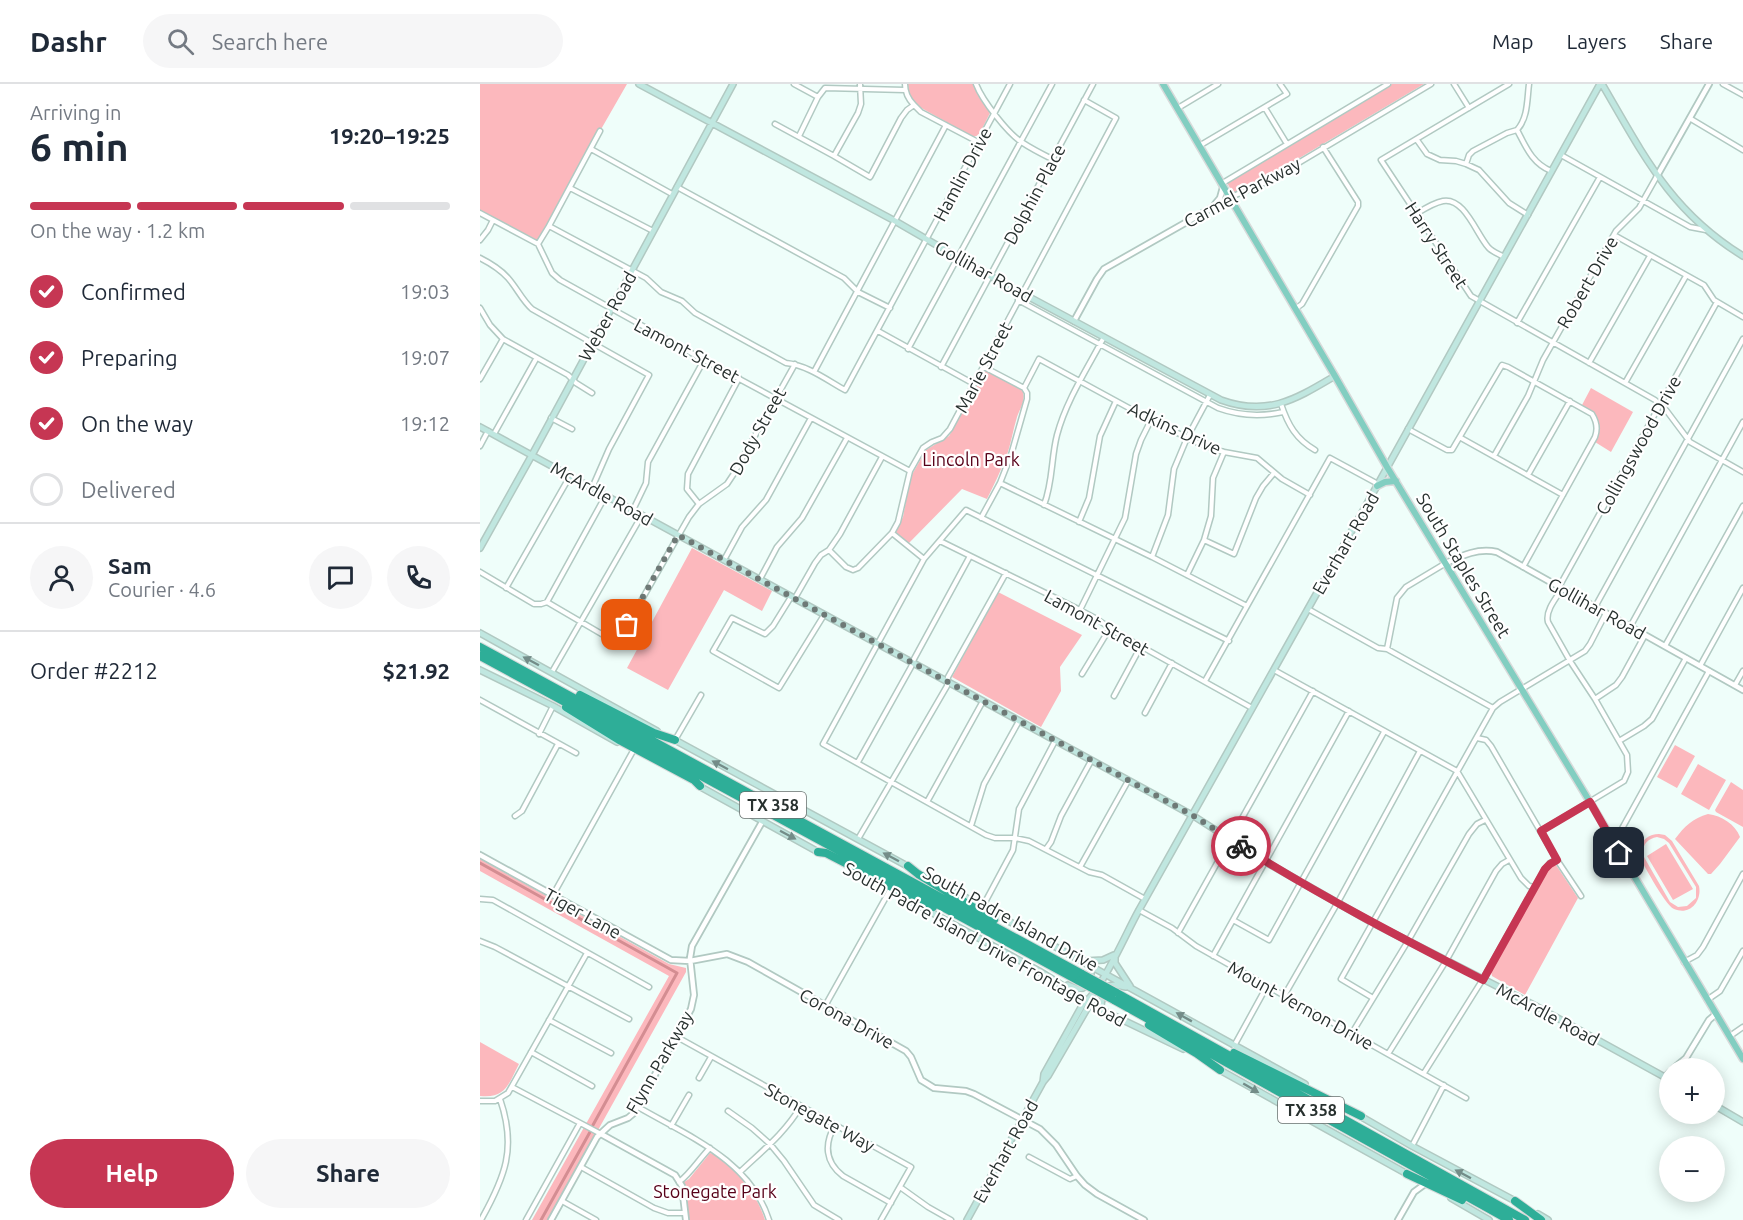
<!DOCTYPE html>
<html lang="en">
<head>
<meta charset="utf-8">
<style>
  :root { --surface:#fff; --page:#f6f6f7; --text:#1f2937; --muted:#747a83; --line:#e0e1e3; --accent:#c63653 }
  body { margin:0; font-family:Ubuntu,sans-serif; background:var(--page); color:var(--text); height:100vh; display:flex; flex-direction:column; font-size:22px; white-space:nowrap }
  * { box-sizing:border-box; margin:0 }
  p { font-size:20px; color:var(--muted) }
  .icon { flex:none; width:33px; height:33px; fill:none; stroke:currentColor; stroke-width:2; stroke-linecap:round; stroke-linejoin:round }
  .map { position:relative; flex:1; overflow:hidden }
  .details { display:flex; flex-direction:column; background:var(--surface); width:480px }
  .details>* { flex:none }
  .buttons { position:absolute; left:1179px; top:974px; display:grid; gap:12px }
  .buttons a { display:grid; place-items:center; width:66px; height:66px; border-radius:50%; background:var(--surface); box-shadow:0 3px 15px #0003; font-size:30px }
  .pin { position:absolute; display:grid; place-items:center; width:51px; height:51px; color:#fff; margin:-26px; border-radius:12px; box-shadow:0 3px 9px #0006 }
  .courier { position:absolute; display:grid; place-items:center; width:60px; height:60px; margin:-30px; border:4px solid #c63653; border-radius:50%; background:#fff; color:#222; box-shadow:0 2px 8px #0007 }
  .overview em { font-style:normal; font-weight:700 }
  .overview div { display:flex; flex-direction:column-reverse }
  .overview { display:flex; align-items:center; justify-content:space-between; height:102px; padding:0 30px }
  h1 { font-size:39px; font-weight:700; line-height:45px }
  .bar { display:grid; grid-template-columns:repeat(4,1fr); gap:9px 6px; align-content:center; height:72px; padding:0 30px }
  .bar i { height:8px; border-radius:4px; background:var(--line) }
  .bar .active { background:var(--accent) }
  .bar p { grid-column:span 4 }
  .line { display:flex; align-items:center; gap:15px; padding:0 30px; border-top:2px solid var(--line) }
  .line div { flex:1 }
  .round { display:grid; place-items:center; flex:none; width:63px; height:63px; border-radius:32px; background:var(--page) }
  ol { padding:0 30px; list-style:none }
  li { display:flex; align-items:center; gap:18px; height:66px }
  li p { margin-inline-start:auto }
  li .icon { padding:6px; border-radius:50%; background:var(--accent); color:#fff; stroke-width:4 }
  li:last-child { color:var(--muted) }
  li i { width:33px; height:33px; border:3px solid var(--line); border-radius:50% }
  .button { display:flex; gap:12px; margin-top:auto; padding:12px 30px }
  .button a { flex:1; height:69px; border-radius:36px; background:var(--accent); color:#fff; font-size:24px; font-weight:700; line-height:69px; text-align:center }
  .button a+a { background:var(--page); color:var(--text) }
  header { display:flex; align-items:center; gap:36px; box-sizing:border-box; height:84px; padding:0 30px; background:var(--surface); border-bottom:2px solid var(--line) }
  header strong { font-size:28px }
  nav { display:flex; gap:33px; margin-inline-start:auto; font-size:21px }
  .search { width:420px; height:54px; background:var(--page); display:flex; align-items:center; gap:15px; box-sizing:border-box; padding:0 21px; border-radius:33px; color:var(--muted); font-size:22px }
  main { display:flex; flex:1; min-height:0 }
  .map>svg:first-child { display:block }
</style>
</head>
<body>
<header>
<strong>Dashr</strong>
<div class="search"><svg class="icon" aria-label="search" viewBox="0 0 24 24"><circle cx="10" cy="10" r="6"/><path d="M15 15l6 6"/></svg>Search here</div>
<nav><a>Map</a><a>Layers</a><a>Share</a></nav>
</header>
<main>
<section class="details">
<div class="overview"><div><h1>6 min</h1><p>Arriving in</p></div><em>19:20–19:25</em></div>
<div class="bar"><i class="active"></i><i class="active"></i><i class="active"></i><i></i><p>On the way · 1.2 km</p></div>
<ol>
<li><svg class="icon" aria-label="check" viewBox="0 0 24 24"><path d="M5 12l5 5 9-10"/></svg>Confirmed<p>19:03</p></li>
<li><svg class="icon" aria-label="check" viewBox="0 0 24 24"><path d="M5 12l5 5 9-10"/></svg>Preparing<p>19:07</p></li>
<li><svg class="icon" aria-label="check" viewBox="0 0 24 24"><path d="M5 12l5 5 9-10"/></svg>On the way<p>19:12</p></li>
<li><i></i>Delivered</li>
</ol>
<div class="line" style="height:108px"><a class="round"><svg class="icon" aria-label="person" viewBox="0 0 24 24"><circle cx="12" cy="8" r="4"/><path d="M4 21q1-7 8-7t8 7"/></svg></a><div><b>Sam</b><p>Courier · 4.6</p></div><a class="round"><svg class="icon" aria-label="chat" viewBox="0 0 24 24"><path d="M4 5h16v11H9l-5 4z"/></svg></a><a class="round"><svg class="icon" aria-label="phone" viewBox="0 0 24 24"><path d="M5 4h4l2 5-3 2q2 4 5 5l2-3 5 2v4C11 20 4 13 5 4z"/></svg></a></div>
<div class="line" style="height:78px"><div>Order #2212</div><b>$21.92</b></div>
<div class="button"><a>Help</a><a>Share</a></div>
</section>
<div class="map">
<svg width="1263" height="1136" viewBox="0 0 1263 1136">
  <rect width="100%" height="100%" fill="#effefa"/>
  <path fill="#fcb8bd" fill-rule="evenodd" d="M0 0H147L58 155 55 156 0 126Z
    M428 0H493L510 29 499 51 493 53 436 21 429 11Z
    M912 0H944L789 92 753 109 747 99Z
    M507 286 542 306C547 315 540 324 537 333 533 346 531 359 527 371 521 386 514 401 507 415L482 405 428 460 415 448 423 433 430 394 446 366 469 352 505 287Z
    M1111 304 1153 328 1131 368 1115 358C1123 342 1118 330 1102 321Z
    M212 464 292 507 282 527 244 506 188 606 147 584Z
    M518 508 602 551 580 583 581 607 561 643 472 593Z
    M1195 661 1215 672 1197 704 1177 693Z
    M1218 680 1246 696 1229 726 1201 710Z
    M1251 698 1263 706V743L1236 728 1235 726Z
    M1228 730C1242 732 1255 740 1260 753L1240 780 1231 790H1228L1195 755C1204 743 1213 734 1228 730Z
    M1179 750 1185 751 1192 757 1219 802C1222 816 1211 832 1194 825 1184 820 1162 777 1155 765L1158 764 1160 766C1162 755 1169 750 1179 750ZM1177 753 1184 755 1189 759 1216 803V814L1207 822 1198 823 1190 818 1164 773C1161 763 1166 755 1177 753Z
    M1186 760 1213 805 1193 816 1167 772Z
    M0 775 189 880 206 884V888L68 1136H52L189 892 0 787Z
    M1076 781 1098 814 1045 911 1012 892 1011 888 1068 785 1073 782Z
    M0 958 39 980C29 999 26 1015 0 1012Z
    M230 1069C253 1075 279 1114 285 1136H208L206 1128 204 1098 209 1095Z"/>
  <g fill="none" stroke-linecap="round" stroke-linejoin="round">
    <path stroke="#d48d92" stroke-width="3" d="M0 779 197 889 113 1041
      M61 1136 110 1048"/>
    <g stroke="#b1c9c2" stroke-width="7">
      <path id="minor" d="M314 0 338 13
        M496 0C502 16 528 50 543 59 552 65 562 70 572 75
        M974 0 989 24
        M1029 0 901 76 991 212 1175 316 1186 326 1210 358 1263 388
        M1243 0 1263 11
        M434 21 441 28 498 58
        M698 24 738 0
        M785 24 807 60
        M1211 35 1263 66
        M295 40 354 72 390 93 421 34 427 26 434 21C428 15 425 9 425 0
        M1037 46C1046 63 1052 79 1071 87
        M1037 46C1048 34 1047 16 1049 0
        M319 52 338 13 345 4 425 6
        M937 56 947 70 960 76 976 77 986 80 999 86 1029 119 1048 131
        M719 62 807 10 800 0
        M111 65 192 110
        M1081 71 1210 143 1226 146
        M354 72 378 29 381 20 380 0
        M986 80 989 71 993 67 1027 49 1037 46
        M741 100 908 0
        M197 103 364 194 378 208 410 224
        M90 104 173 147
        M751 113 788 97 951 0
        M0 129 58 160 72 189 80 196 224 276 430 387
        M936 130C944 125 953 119 963 117 984 113 996 149 1008 163 1012 168 1019 170 1024 173
        M69 142 166 194 181 208 202 217 215 229 306 279C327 281 347 296 365 306L530 0
        M1134 151 1224 201 1234 216 1263 233
        M0 156 8 146 13 136
        M58 160 69 142 120 47
        M0 174C10 179 20 185 28 194 37 204 42 216 52 225L169 291 129 365 112 404
        M538 216 738 324C760 332 780 333 803 328
        M0 224 10 241 23 255 88 291 96 299 112 309
        M815 225 822 220 878 122V118L843 63
        M1037 239 1120 93
        M398 247 494 300
        M428 265 572 0
        M1109 279 1170 172
        M461 283 613 0
        M504 283 544 304
        M334 288 466 41
        M0 295 23 255
        M1145 299 1206 192
        M801 320C808 341 816 355 835 366
        M71 334 92 345
        M928 345 967 366H972L1022 281 1028 283 1112 330C1117 338 1118 345 1115 353L1043 483
        M14 350 56 275
        M981 354 1083 411
        M0 362 8 347
        M1014 372 1048 312 1063 276 1136 147 1159 124 1177 92
        M1048 391 1090 317
        M520 399 672 473 767 522
        M219 420 207 405 208 390 259 294
        M564 421C573 398 571 374 577 351 586 317 607 285 624 253
        M153 426 166 399 168 378 224 276
        M501 434 520 399 531 371 547 315V309L544 304 559 275 671 336 720 360 744 368 777 374 802 395 830 411
        M599 438 609 414 620 352 636 317
        M412 449 444 475
        M724 456 754 470 776 414 783 402 794 389
        M460 457 600 526 617 535 637 549 772 624
        M349 466 366 483 373 486 378 484 412 449 418 438 430 387 443 364 452 358 462 354 470 345 636 34 604 16
        M672 473 688 431 694 385 707 354 730 311
        M244 476 262 443 286 416 291 407 331 334
        M0 488 54 520H61L67 518 137 559 209 433 219 420 247 400 253 391 315 280
        M707 491 724 456 731 432 733 394 744 368
        M280 495 297 463 322 434 367 354
        M1079 503 1237 218
        M26 504 90 392
        M311 513 293 542 285 550 252 534 233 567 299 604 344 531
        M315 514 335 479 341 471 349 466 360 450 402 373
        M67 518 126 411
        M1115 523 1263 255
        M828 525 898 564 907 565 1013 624
        M600 526 645 434 656 370 661 356 671 336
        M1150 543 1263 338
        M1185 562 1263 422
        M907 565 917 514 926 503 966 479
        M1220 582 1263 504
        M794 586 977 687 1041 794 1049 802 1055 803
        M72 588 162 431
        M602 590 630 544
        M725 597 850 374 898 400
        M1255 601 1263 587
        M634 612 661 562
        M1115 615 1136 601 1142 593 1165 551
        M0 616 96 669
        M665 629 692 579
        M59 650 73 622
        M997 654 1006 656 1011 662 1077 776 1101 812
        M195 656 221 611
        M1139 657 1164 642 1172 635 1206 574
        M378 678 431 583 434 575 490 472
        M447 718 503 617
        M35 732 42 727 78 660
        M491 742 504 700 539 637
        M1061 747 1144 697 1148 688 1147 671 1115 615 1090 577 1068 538C1065 527 1076 514 1082 505
        M378 755 467 602 468 593 526 489
        M1134 759 1229 587
        M566 765 571 758 581 732 611 677
        M600 783 648 697
        M73 811 153 667
        M0 815 13 816 169 903
        M665 815 622 791 609 788 549 757 535 754H515L506 751 343 660 444 475 486 426 749 557
        M503 822 533 766 539 725 575 657
        M659 826 692 844 716 862 986 1014
        M753 836 789 856 904 648
        M698 849 833 607
        M0 857 15 863 149 935
        M733 872 869 627
        M1204 878 1217 871 1223 863 1263 790
        M804 912 858 818 940 667
        M893 914 861 895 1013 624 1020 618 1105 567 1110 560 1126 529
        M1227 916 1240 907 1263 867
        M345 922 410 806
        M69 936 131 969
        M872 949 928 857 989 750 997 740 1005 736
        M1250 952 1263 943
        M197 953 431 1083 401 1136
        M754 962 787 902
        M51 968 112 1002
        M908 970 966 877 1016 787 1022 780 1029 776
        M944 989 1003 895 1065 785 1070 779 1077 776
        M219 994 231 973
        M32 1003 121 1050
        M0 1017H15L28 1009 107 869
        M158 1023C208 1052 270 1076 289 1136
        M248 1027 272 1044 290 1060 304 1077 334 1121 359 1136
        M355 1041C344 1060 345 1078 363 1092L411 1119
        M191 1042 209 1011
        M932 1062 964 1001
        M549 1073 590 1095 597 1092
        M101 1083 174 1124 188 1129H204
        M260 1088C282 1067 305 1049 321 1022
        M199 1098C210 1090 220 1074 230 1064
        M420 1103 448 1123 471 1136
        M82 1117 116 1136
        M1 1136C25 1093 37 1064 20 1015
        M46 1136 100 1039"/>
    </g>
    <g stroke="#b1c9c2" stroke-width="8">
      <path id="tertiary" d="M1177 92 1229 0
        M735 120 740 114 743 103
        M594 237 617 195 624 185 749 114
        M966 479C983 471 998 464 1017 468L1263 606
        M0 771 191 876 210 877 247 870 268 878 426 967 431 973 441 996 446 999 454 1004 486 1007 494 1010 560 1045 576 1061 597 1092 605 1101 617 1110 664 1136
        M1194 984 1206 974 1229 936 1236 930
        M1185 993 1190 988
        M121 1050 195 1091 202 1102 206 1136
        M71 1136 117 1053 130 1041 148 1034 154 1029 211 925 214 911 210 874 212 862 282 738
        M918 1136 934 1108 945 1100"/>
    </g>
    <g stroke="#b1c9c2" stroke-width="8">
      <path id="secondary" d="M159 0 415 137 510 192 741 316C788 333 816 315 855 292
        M1122 0C1163 70 1190 127 1263 172
        M0 343 712 731 784 777 893 839 1052 920 1190 996
        M0 464 52 371 253 0
        M0 549 177 647
        M0 586 73 622 137 658
        M193 655 431 784
        M219 702 340 769
        M463 801 825 1000
        M414 808 559 887 622 926 703 965
        M635 874V879L650 902
        M605 877 623 876 634 871
        M588 901 598 905 603 904 611 890 610 882
        M622 926C619 917 625 910 629 902L635 901 646 903
        M738 985 929 1091
        M563 998 564 990 603 920C621 908 647 847 659 826L898 400 1120 0
        M1234 1021 1263 1038
        M880 1032 932 1062 1037 1118
        M971 1114 1009 1136
        M1058 1130 1068 1136
        M487 1136 563 998 568 992 608 923 609 917"/>
    </g>
    <g stroke="#d8dada" stroke-width="9">
      <path id="primary" d="M683 0 855 292 907 383 1110 718 1263 975
        M897 402 905 398 916 397"/>
    </g>
    <g stroke="#d8dada" stroke-width="10">
      <path id="motorway" d="M0 563 602 890
        M0 572 599 897
        M100 611 174 649 195 656
        M86 623 141 657 214 696 220 702
        M338 768 346 769 421 808 453 823
        M428 782 438 790 514 836
        M635 908 1045 1136
        M634 916 1029 1136
        M669 941 716 969 740 986
        M754 969 881 1032
        M927 1090 982 1116
        M1035 1117 1061 1136"/>
    </g>
    <use href="#minor" stroke="#fff" stroke-width="4"/>
    <use href="#tertiary" stroke="#fff" stroke-width="4.5"/>
    <use href="#secondary" stroke="#c0e7e0" stroke-width="5"/>
    <use href="#primary" stroke="#82cec1" stroke-width="6"/>
    <use href="#motorway" stroke="#2eae98" stroke-width="8"/>
    <g stroke="#d8dada" stroke-width="10" stroke-linecap="butt">
      <path id="motorway-bridge" d="M602 890 635 908
        M599 897 634 916"/>
    </g>
    <use href="#motorway-bridge" stroke="#2eae98" stroke-width="8"/>
  </g>
  <defs><path id="oneway-solid" d="M-6-.8H1V-3.2L6.5 0L1 3.2V.8H-6Z" transform="scale(1.5)"/></defs>
  <g fill="#748c88">
    <use href="#oneway-solid" transform="translate(51 577) rotate(-152)"/>
    <use href="#oneway-solid" transform="translate(240 681) rotate(-152)"/>
    <use href="#oneway-solid" transform="translate(308 751) rotate(28)"/>
    <use href="#oneway-solid" transform="translate(411 773) rotate(-152)"/>
    <use href="#oneway-solid" transform="translate(704 933) rotate(-151)"/>
    <use href="#oneway-solid" transform="translate(771 1004) rotate(30)"/>
    <use href="#oneway-solid" transform="translate(983 1090) rotate(-152)"/>
  </g>
  <g fill="none" stroke-linecap="round" stroke-linejoin="round">
    <path stroke="#6e7976" stroke-width="6" stroke-dasharray="0 10.8" d="M147 541 198 451 712 731 761 762"/>
    <path stroke="#c63653" stroke-width="8" d="M761 762C839 811 921 854 1003 896L1065 785 1070 780 1077 776 1061 747 1110 718 1139 769"/>
  </g>
  <g text-anchor="middle" dominant-baseline="central" stroke-width="4.5" stroke-linejoin="round" paint-order="stroke">
    <g fill="#fff" stroke="#686f6d" stroke-width="1.5">
      <rect x="260" y="708" width="66" height="26" rx="4.5"/>
      <rect x="798" y="1013" width="66" height="26" rx="4.5"/>
    </g>
    <g font-size="16" font-weight="bold" fill="#28312f">
      <text x="293" y="721">TX 358</text>
      <text x="831" y="1026">TX 358</text>
    </g>
    <g font-size="18" fill="#28312f" stroke="#fff">
      <text transform="translate(482 90) rotate(-62)">Hamlin Drive</text>
      <text transform="translate(762 108) rotate(-28)">Carmel Parkway</text>
      <text transform="translate(554 110) rotate(-62)">Dolphin Place</text>
      <text transform="translate(957 161) rotate(57)">Harry Street</text>
      <text transform="translate(504 187) rotate(29)">Gollihar Road</text>
      <text transform="translate(1107 198) rotate(-60)">Robert Drive</text>
      <text transform="translate(127 232) rotate(-61)">Weber Road</text>
      <text transform="translate(207 266) rotate(28)">Lamont Street</text>
      <text transform="translate(503 283) rotate(-62)">Marie Street</text>
      <text transform="translate(695 344) rotate(25)">Adkins Drive</text>
      <text transform="translate(277 347) rotate(-61)">Dody Street</text>
      <text transform="translate(1158 361) rotate(-61)">Collingswood Drive</text>
      <text transform="translate(122 409) rotate(29)">McArdle Road</text>
      <text transform="translate(865 459) rotate(-60)">Everhart Road</text>
      <text transform="translate(984 481) rotate(59)">South Staples Street</text>
      <text transform="translate(1117 524) rotate(29)">Gollihar Road</text>
      <text transform="translate(617 538) rotate(29)">Lamont Street</text>
      <text transform="translate(103 829) rotate(29)">Tiger Lane</text>
      <text transform="translate(531 834) rotate(29)">South Padre Island Drive</text>
      <text transform="translate(505 860) rotate(29)">South Padre Island Drive Frontage Road</text>
      <text transform="translate(821 921) rotate(29)">Mount Vernon Drive</text>
      <text transform="translate(1068 930) rotate(28)">McArdle Road</text>
      <text transform="translate(367 934) rotate(29)">Corona Drive</text>
      <text transform="translate(179 978) rotate(-60)">Flynn Parkway</text>
      <text transform="translate(340 1033) rotate(29)">Stonegate Way</text>
      <text transform="translate(525 1067) rotate(-61)">Everhart Road</text>
    </g>
    <g font-size="18" fill="#570018" stroke="#fff">
      <text x="491" y="375">Lincoln Park</text>
      <text x="235" y="1107">Stonegate Park</text>
    </g>
  </g>
</svg>
<div class="buttons">
<a>+</a>
<a>−</a>
</div>
<div class="pin" style="left:147px;top:541px;background:#ea580c"><svg class="icon" aria-label="bag" viewBox="0 0 24 24"><path d="M5 8h14l-1 12H6zM9 8a3 3 0 0 1 6 0"/></svg></div>
<div class="pin" style="left:1139px;top:769px;background:#1f2937"><svg class="icon" aria-label="home" viewBox="0 0 24 24"><path d="M3 11l9-7 9 7M6 9v11h12V9"/></svg></div>
<div class="courier" style="left:761px;top:762px"><svg class="icon" aria-label="bike" viewBox="0 0 24 24"><circle cx="6" cy="16" r="4"/><circle cx="18" cy="16" r="4"/><path d="M6 16l4-8h5l3 8M10 8l3 8H6M13 5h3"/></svg></div>
</div>
</main>
</body>
</html>
